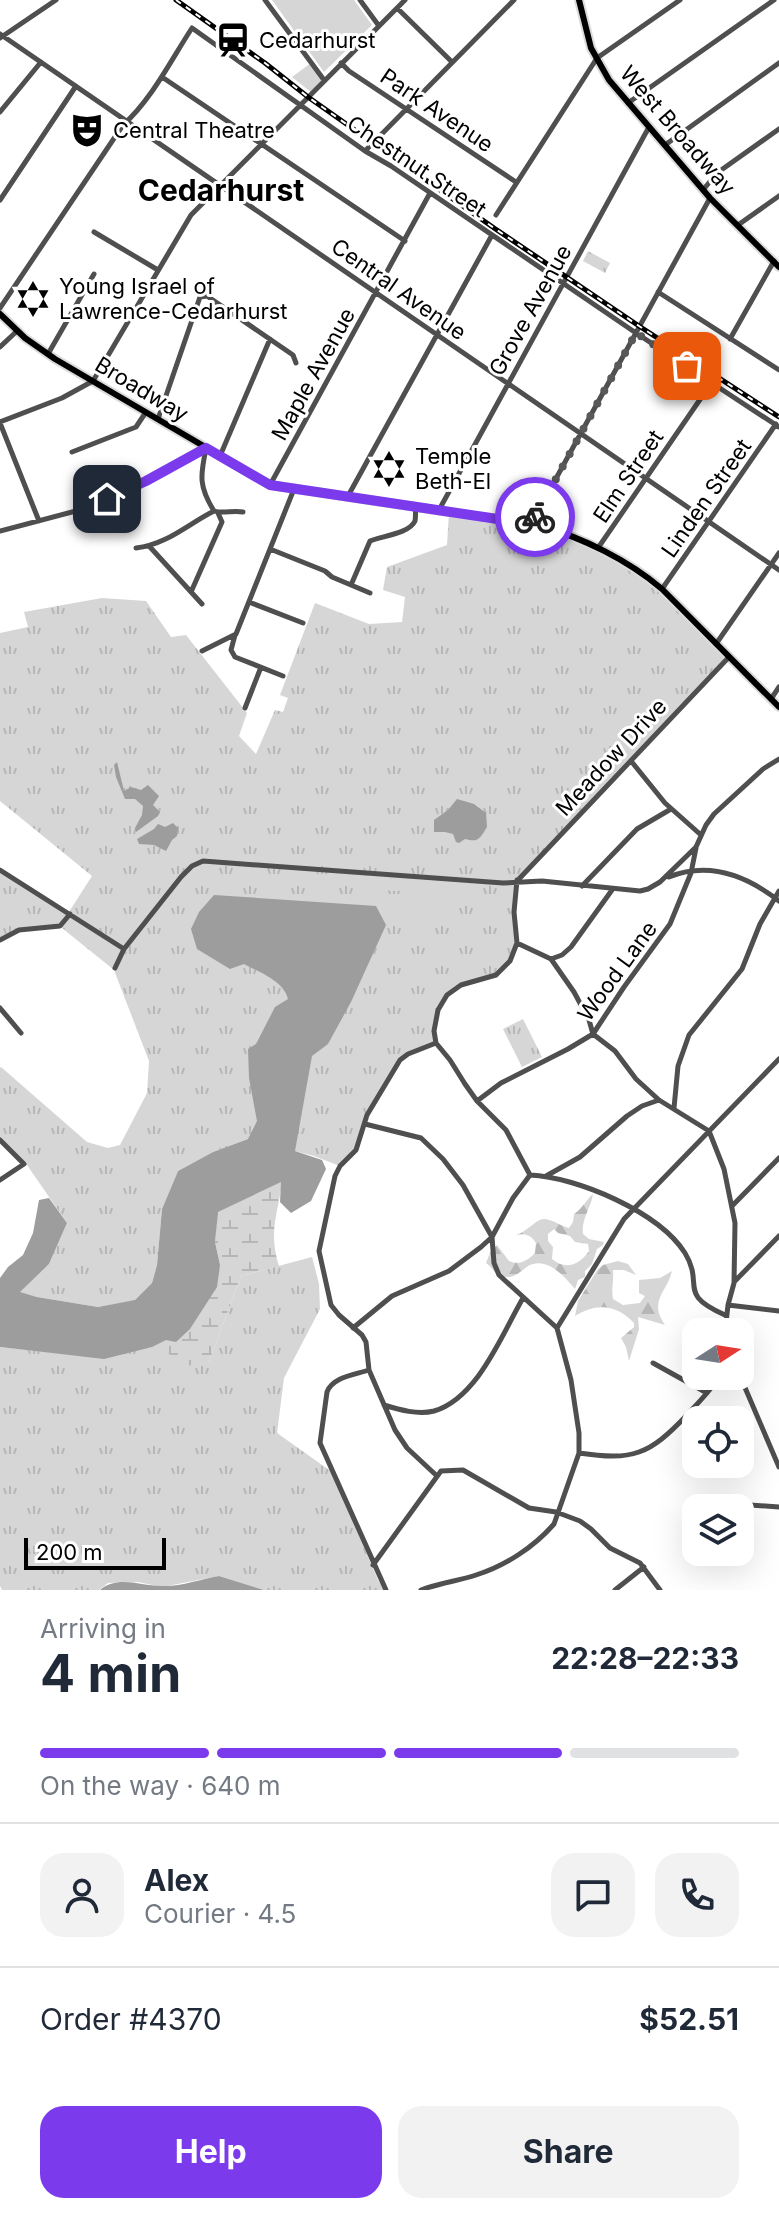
<!DOCTYPE html>
<html lang="en">
<head>
<meta charset="utf-8">
<style>
  :root { --surface:#fff; --page:#f2f2f3; --text:#1f2937; --muted:#747a83; --line:#e0e1e3; --accent:#7c3aed }
  body { margin:0; font-family:Inter,sans-serif; background:var(--page); color:var(--text); height:100vh; display:flex; flex-direction:column; font-size:30px; white-space:nowrap }
  * { box-sizing:border-box; margin:0 }
  p { font-size:26px; color:var(--muted) }
  .icon { flex:none; width:44px; height:44px; fill:none; stroke:currentColor; stroke-width:2; stroke-linecap:round; stroke-linejoin:round }
  .map { position:relative; height:1590px; overflow:hidden }
  .details { display:flex; flex-direction:column; background:var(--surface); flex:1 }
  .details>* { flex:none }
  .needle { width:52px; rotate:78deg }
  .fabs { position:absolute; left:682px; top:1318px; display:grid; gap:16px }
  .fabs a { display:grid; place-items:center; width:72px; height:72px; border-radius:16px; background:var(--surface); box-shadow:0 8px 32px #0002; font-size:40px }
  .scale { position:absolute; left:24px; bottom:20px; width:142px; box-sizing:border-box; padding-left:8px; border:4px solid #000; border-top:0; font-size:22px; line-height:28px; white-space:nowrap; color:#000; -webkit-text-stroke:6px #fff; paint-order:stroke }
  .pin { position:absolute; display:grid; place-items:center; width:68px; height:68px; color:#fff; margin:-34px; border-radius:16px; box-shadow:0 4px 12px #0006 }
  .courier { position:absolute; display:grid; place-items:center; width:80px; height:80px; margin:-40px; border:6px solid #7c3aed; border-radius:50%; background:#fff; color:#222; box-shadow:0 2px 10px #0007 }
  .summary em { font-style:normal; font-weight:700 }
  .summary div { display:flex; flex-direction:column-reverse }
  .summary { display:flex; align-items:center; justify-content:space-between; height:136px; padding:0 40px }
  h1 { font-size:52px; font-weight:700; line-height:60px }
  .bar { display:grid; grid-template-columns:repeat(4,1fr); gap:12px 8px; align-content:center; height:96px; padding:0 40px }
  .bar i { height:10px; border-radius:6px; background:var(--line) }
  .bar .active { background:var(--accent) }
  .bar p { grid-column:span 4 }
  .line { display:flex; align-items:center; gap:20px; padding:0 40px; border-top:2px solid var(--line) }
  .line div { flex:1 }
  .round { display:grid; place-items:center; flex:none; width:84px; height:84px; border-radius:24px; background:var(--page) }
  .action { display:flex; gap:16px; margin-top:auto; padding:16px 40px }
  .action a { flex:1; height:92px; border-radius:24px; background:var(--accent); color:#fff; font-size:32px; font-weight:700; line-height:92px; text-align:center }
  .action a+a { background:var(--page); color:var(--text) }
  .map>svg:first-child { display:block }
</style>
</head>
<body>
<div class="map">
<svg width="779" height="1590" viewBox="0 0 779 1590">
  <defs>
    <pattern id="grass-tufts" width="24" height="20" patternUnits="userSpaceOnUse" patternTransform="scale(2)"><rect width="24" height="20" fill="#d6d6d6"/><path d="M3 7l-1-3M5 7V3M7 7l1-3M15 17l-1-3M17 17v-4M19 17l1-3" fill="none" stroke="#b6b6b6"/></pattern>
    <pattern id="forest-firs" width="22" height="20" patternUnits="userSpaceOnUse" patternTransform="scale(2)"><rect width="22" height="20" fill="#d6d6d6"/><path d="M5 1l3.5 6h-7zM16 11l3.5 6h-7z" fill="#b6b6b6"/></pattern>
    <pattern id="wetland-marsh" width="20" height="14" patternUnits="userSpaceOnUse" patternTransform="scale(2)"><rect width="20" height="14" fill="#d6d6d6"/><path d="M1 5h8M5 5V1M11 12h8M15 12V8" fill="none" stroke="#b6b6b6"/></pattern>
  </defs>
  <rect width="100%" height="100%" fill="#fff"/>
  <path fill="url(#grass-tufts)" d="M588 251 610 263 605 273 583 261Z
    M449 512 540 526 559 532 630 568 648 581 725 658 517 880C516 900 518 944 510 961 494 991 444 973 436 1018 434 1026 436 1035 436 1043L400 1060 367 1115 360 1142 340 1166 314 1156 248 1139 213 1152 178 1171 162 1209 157 1265 152 1283 135 1300 209 1362 241 1276 312 1257 319 1284 320 1309 284 1378 277 1433 332 1472 378 1580 385 1590H264L219 1576 162 1587 138 1582 108 1583 99 1590H2L0 1586V1347L93 1357 152 1347 132 1301 98 1307 37 1297 19 1292 49 1264 67 1223 27 1165 0 1138V1068L1 1067 87 1142 108 1148 120 1145 147 1093 149 1061 114 970 62 928H19L0 938V872L67 915 92 876 0 801V633L28 627 24 612 102 598 146 601 171 637 186 635 247 713 239 736 256 754 275 710 283 712 288 698 280 695 315 603 369 624 402 622 405 597 383 590 387 567 447 545Z
    M523 1019 542 1057 522 1067 503 1029Z"/>
  <path fill="url(#forest-firs)" fill-rule="evenodd" d="M593 1194C591 1208 581 1219 583 1234L589 1239 604 1242 603 1245 597 1249 592 1264 585 1271V1277L578 1280 575 1289C564 1276 547 1256 528 1266 521 1271 515 1278 506 1277 496 1277 493 1268 486 1263L490 1253 497 1245 509 1261C520 1266 528 1260 535 1253L536 1243C530 1234 526 1234 516 1235 527 1232 536 1219 544 1219 552 1219 560 1226 569 1228L573 1222 574 1214C583 1208 586 1200 593 1194ZM554 1229 558 1233 570 1236 575 1242 588 1244 589 1251C580 1264 566 1271 552 1259L553 1247 548 1241V1234Z
    M618 1261 628 1264 636 1275 624 1270H613C614 1281 611 1288 613 1299L623 1305 640 1303 645 1296 639 1293V1280L660 1278 672 1271C667 1293 648 1300 665 1325L638 1317 639 1329 629 1361 626 1347 621 1338 634 1327V1323C616 1304 596 1303 575 1316L578 1301 598 1269 603 1265Z"/>
  <path fill="url(#wetland-marsh)" d="M282 1181C278 1216 268 1230 279 1266L241 1276 209 1362 187 1366 156 1345 166 1340 220 1265 215 1242 217 1212Z"/>
  <path fill="#d6d6d6" d="M272 0H354L372 25 324 72Z
    M311 63 324 80 312 93 292 77Z
    M375 878 400 879 401 882 454 885 453 909 427 908 426 919 398 918 400 891 374 890Z"/>
  <path fill="#9d9d9d" d="M117 762 124 791 131 787 141 790 148 785 159 796 153 805 160 812 158 816 136 832 135 828 142 815 143 806 135 799H125L116 777 114 765Z
    M457 799 474 804 486 813 487 827C480 838 479 843 465 839L459 843 456 842 453 834 445 832H434V820L448 810Z
    M173 823 178 828 177 836 172 840 166 851 154 845 139 844 137 839 154 829 158 824 165 827Z
    M214 895 376 906 386 925 351 1002 328 1044 312 1056 295 1151 322 1160 326 1169 311 1201 291 1213 280 1202 281 1182 218 1212 215 1242 220 1265 217 1287 190 1329 176 1342 166 1340 152 1347 104 1359 0 1347V1278L8 1267 23 1255 33 1233 39 1200 49 1198 67 1223 49 1264 20 1292 37 1297 98 1307 135 1300 152 1283 157 1265 162 1209 178 1171 213 1152 248 1139 257 1121 249 1078 248 1049 256 1044 275 1007 288 999C284 981 259 972 244 964L230 969 197 949 191 929 199 912Z
    M219 1576 264 1590H100C118 1575 140 1586 161 1586 180 1587 201 1579 219 1576Z"/>
  <g fill="none" stroke-linecap="round" stroke-linejoin="round">
    <g stroke="#dbdbdb" stroke-width="10">
      <path id="major" d="M579 0 591 48 609 80 710 198 779 267
        M0 314 25 338 55 359 270 485 541 526C583 538 628 560 662 589L779 707"/>
    </g>
    <path stroke="#4f4f4f" stroke-width="5" d="M265 0 324 80
      M360 0 379 26
      M397 8 452 62
      M0 34 779 570
      M0 38 56 0
      M341 63 349 71 516 182
      M162 77 405 241
      M628 103 774 0
      M0 112 41 62
      M665 145 779 63
      M365 151 514 0
      M703 190 717 173 779 129
      M0 200 76 86
      M496 215 597 58 680 0
      M738 225 779 196
      M94 232 158 270
      M658 292 779 370
      M0 308 123 125C152 99 171 60 192 28L365 151 391 166 636 333 779 427
      M730 339 774 261
      M0 347 17 331
      M48 354 94 274
      M158 419 200 297 207 296 293 355 296 363
      M0 422 62 398 93 381 191 215 405 0
      M0 423 39 521
      M206 449C200 476 199 487 214 511
      M72 452 136 427 146 412
      M220 456 270 339
      M270 485 430 193
      M348 496 492 235
      M439 510 649 127
      M531 524 710 198
      M0 531 87 508 146 481 206 448
      M150 547 202 604
      M136 548C166 545 188 524 214 511 223 514 233 510 243 512
      M598 548 712 382
      M270 549 325 571 332 577 370 593
      M351 585 370 541C381 536 409 534 415 521 416 516 415 511 416 506
      M662 589 776 424
      M191 592 222 522 218 513
      M249 602 303 623
      M235 635 231 650 235 657 283 676
      M716 644 779 553
      M202 651 236 634 294 489
      M771 699 779 687
      M245 708 261 667
      M631 761 665 803 701 835
      M0 870 124 949 115 968
      M669 877C709 861 747 876 779 901
      M517 880 514 912 517 943 510 961 496 975 461 985 447 995 438 1010 434 1031 436 1043 450 1060 465 1084 477 1101 506 1130 530 1175
      M518 880 729 657
      M582 886 637 829 671 809
      M0 940 19 930 60 926 70 914
      M517 943 551 959 574 992 589 1020 593 1034 615 1051 636 1079 659 1100 709 1131 724 1169 735 1223 734 1283 728 1305 725 1332
      M124 949 181 877 192 866 203 861 503 883 542 881 640 891 648 889 660 882 696 847 706 825 714 814 763 769 779 759
      M551 959 562 955 571 947 612 890
      M0 1008 21 1033
      M436 1043 408 1054 400 1060 367 1115 356 1150 340 1166 335 1176 319 1251 331 1305 339 1315 362 1335 366 1342 369 1370 395 1430 407 1448 437 1476
      M477 1101 501 1083 568 1049 593 1034 624 987 670 924 691 873 696 848
      M674 1108 678 1066 689 1035 742 969 760 924 779 891
      M365 1124 421 1138 443 1159 463 1185 492 1237 494 1263 499 1275 557 1328
      M0 1140 24 1164 0 1180
      M530 1175C577 1177 659 1212 685 1253 705 1286 676 1293 725 1315
      M546 1176 580 1157 627 1116 642 1106 659 1100
      M732 1206 779 1158
      M735 1281 779 1236
      M728 1305 779 1311
      M353 1328 392 1296 449 1271 481 1247 492 1237 513 1198 530 1175
      M653 1363 707 1393
      M369 1370C354 1375 333 1377 327 1392L320 1443 386 1590
      M740 1376 779 1467
      M384 1405C400 1410 418 1415 434 1411 478 1398 502 1334 523 1298
      M579 1453C633 1461 649 1455 687 1415 698 1403 711 1390 720 1376
      M720 1508 736 1504 779 1507
      M373 1565 441 1471 463 1470 529 1508 556 1512 580 1521 591 1529 610 1548 640 1563 660 1590
      M421 1590C439 1583 458 1581 476 1575 505 1566 534 1547 554 1524L579 1453V1433L571 1380 557 1328 624 1219 779 1059
      M615 1590 644 1567"/>
    <use href="#major" stroke="#000" stroke-width="6"/>
    <g stroke="#000" stroke-width="5">
      <path id="rail" d="M176 0 265 63 308 97 494 228 639 326 779 417"/>
    </g>
    <use href="#rail" stroke="#fff" stroke-width="2" stroke-dasharray="6" stroke-linecap="butt"/>
  </g>
  <g fill="none" stroke-linecap="round" stroke-linejoin="round">
    <path stroke="#595959" stroke-width="8" stroke-dasharray="0 14.4" d="M535 517 636 333 687 366"/>
    <path stroke="#7c3aed" stroke-width="10" d="M107 499 146 481 206 448 270 485 531 524 535 517"/>
  </g>
  <defs>
    <g id="station-bare" transform="scale(2.76)"><path d="M-3-6H3Q5-6 5-4V2Q5 4 3 4L4.5 6H3L1.5 4h-3L-3 6H-4.5L-3 4Q-5 4-5 2V-4Q-5-6-3-6ZM-3.5-4v3h7v-3ZM-3.5 1v1.5H-2V1ZM2 1v1.5H3.5V1Z" fill="#000" stroke="#fff" stroke-width="2.5" paint-order="stroke"/></g>
    <g id="theatre-bare" transform="scale(2.76)"><path d="M-5-5.5Q0-4 5-5.5V0Q5 5 0 6Q-5 5-5 0ZM-3.3-2.5H-1v1.5H-3.3ZM1-2.5H3.3v1.5H1ZM-2.8 1Q0 5.5 2.8 1Z" fill="#000" stroke="#fff" stroke-width="2.5" paint-order="stroke"/></g>
    <g id="synagogue-bare" transform="scale(2.76)"><path d="M0-6.5L5.6 3.2H-5.6ZM0 6.5L5.6-3.2H-5.6Z" fill="#000" stroke="#fff" stroke-width="2.5" paint-order="stroke"/></g>
  </defs>
  <g fill-rule="evenodd">
    <use href="#station-bare" x="233" y="40"/>
    <use href="#theatre-bare" x="87" y="130"/>
    <use href="#synagogue-bare" x="33" y="299"/>
    <use href="#synagogue-bare" x="389" y="469"/>
  </g>
  <g text-anchor="middle" dominant-baseline="central" stroke-width="6" stroke-linejoin="round" paint-order="stroke">
    <g font-size="22" fill="#000" stroke="#fff" text-anchor="start">
      <text x="259" y="40">Cedarhurst</text>
      <text x="113" y="130">Central Theatre</text>
      <text x="59" y="286">Young Israel of<tspan x="59" dy="25">Lawrence-Cedarhurst</tspan></text>
      <text x="415" y="456">Temple<tspan x="415" dy="25">Beth-El</tspan></text>
    </g>
    <g font-size="22" fill="#000" stroke="#fff">
      <text transform="translate(437 110) rotate(34)">Park Avenue</text>
      <text transform="translate(678 130) rotate(49)">West Broadway</text>
      <text transform="translate(417 166) rotate(34)">Chestnut Street</text>
      <text transform="translate(399 289) rotate(35)">Central Avenue</text>
      <text transform="translate(530 310) rotate(-61)">Grove Avenue</text>
      <text transform="translate(313 374) rotate(-61)">Maple Avenue</text>
      <text transform="translate(142 389) rotate(31)">Broadway</text>
      <text transform="translate(628 476) rotate(-56)">Elm Street</text>
      <text transform="translate(706 498) rotate(-55)">Linden Street</text>
      <text transform="translate(611 757) rotate(-47)">Meadow Drive</text>
      <text transform="translate(617 971) rotate(-54)">Wood Lane</text>
    </g>
    <g font-size="30" font-weight="bold" fill="#000" stroke="#fff">
      <text x="221" y="190">Cedarhurst</text>
    </g>
  </g>
</svg>
<div class="fabs">
<a><svg class="needle" viewBox="-14 -14 28 28"><path d="M0-13l5 13h-10z" fill="#e53935"/><path d="M0 13l5-13h-10z" fill="#747a83"/></svg></a>
<a><svg class="icon" aria-label="locate" viewBox="0 0 24 24"><circle cx="12" cy="12" r="6"/><path d="M12 2v4M12 18v4M2 12h4M18 12h4"/></svg></a>
<a><svg class="icon" aria-label="layers" viewBox="0 0 24 24"><path d="M12 4l9 5-9 5-9-5zM3 14l9 5 9-5"/></svg></a>
</div>
<div class="scale">200 m</div>
<div class="pin" style="left:687px;top:366px;background:#ea580c"><svg class="icon" aria-label="bag" viewBox="0 0 24 24"><path d="M5 8h14l-1 12H6zM9 8a3 3 0 0 1 6 0"/></svg></div>
<div class="pin" style="left:107px;top:499px;background:#1f2937"><svg class="icon" aria-label="home" viewBox="0 0 24 24"><path d="M3 11l9-7 9 7M6 9v11h12V9"/></svg></div>
<div class="courier" style="left:535px;top:517px"><svg class="icon" aria-label="bike" viewBox="0 0 24 24"><circle cx="6" cy="16" r="4"/><circle cx="18" cy="16" r="4"/><path d="M6 16l4-8h5l3 8M10 8l3 8H6M13 5h3"/></svg></div>
</div>
<section class="details">
<div class="summary"><div><h1>4 min</h1><p>Arriving in</p></div><em>22:28–22:33</em></div>
<div class="bar"><i class="active"></i><i class="active"></i><i class="active"></i><i></i><p>On the way · 640 m</p></div>
<div class="line" style="height:144px"><a class="round"><svg class="icon" aria-label="person" viewBox="0 0 24 24"><circle cx="12" cy="8" r="4"/><path d="M4 21q1-7 8-7t8 7"/></svg></a><div><b>Alex</b><p>Courier · 4.5</p></div><a class="round"><svg class="icon" aria-label="chat" viewBox="0 0 24 24"><path d="M4 5h16v11H9l-5 4z"/></svg></a><a class="round"><svg class="icon" aria-label="phone" viewBox="0 0 24 24"><path d="M5 4h4l2 5-3 2q2 4 5 5l2-3 5 2v4C11 20 4 13 5 4z"/></svg></a></div>
<div class="line" style="height:104px"><div>Order #4370</div><b>$52.51</b></div>
<div class="action"><a>Help</a><a>Share</a></div>
</section>
</body>
</html>
